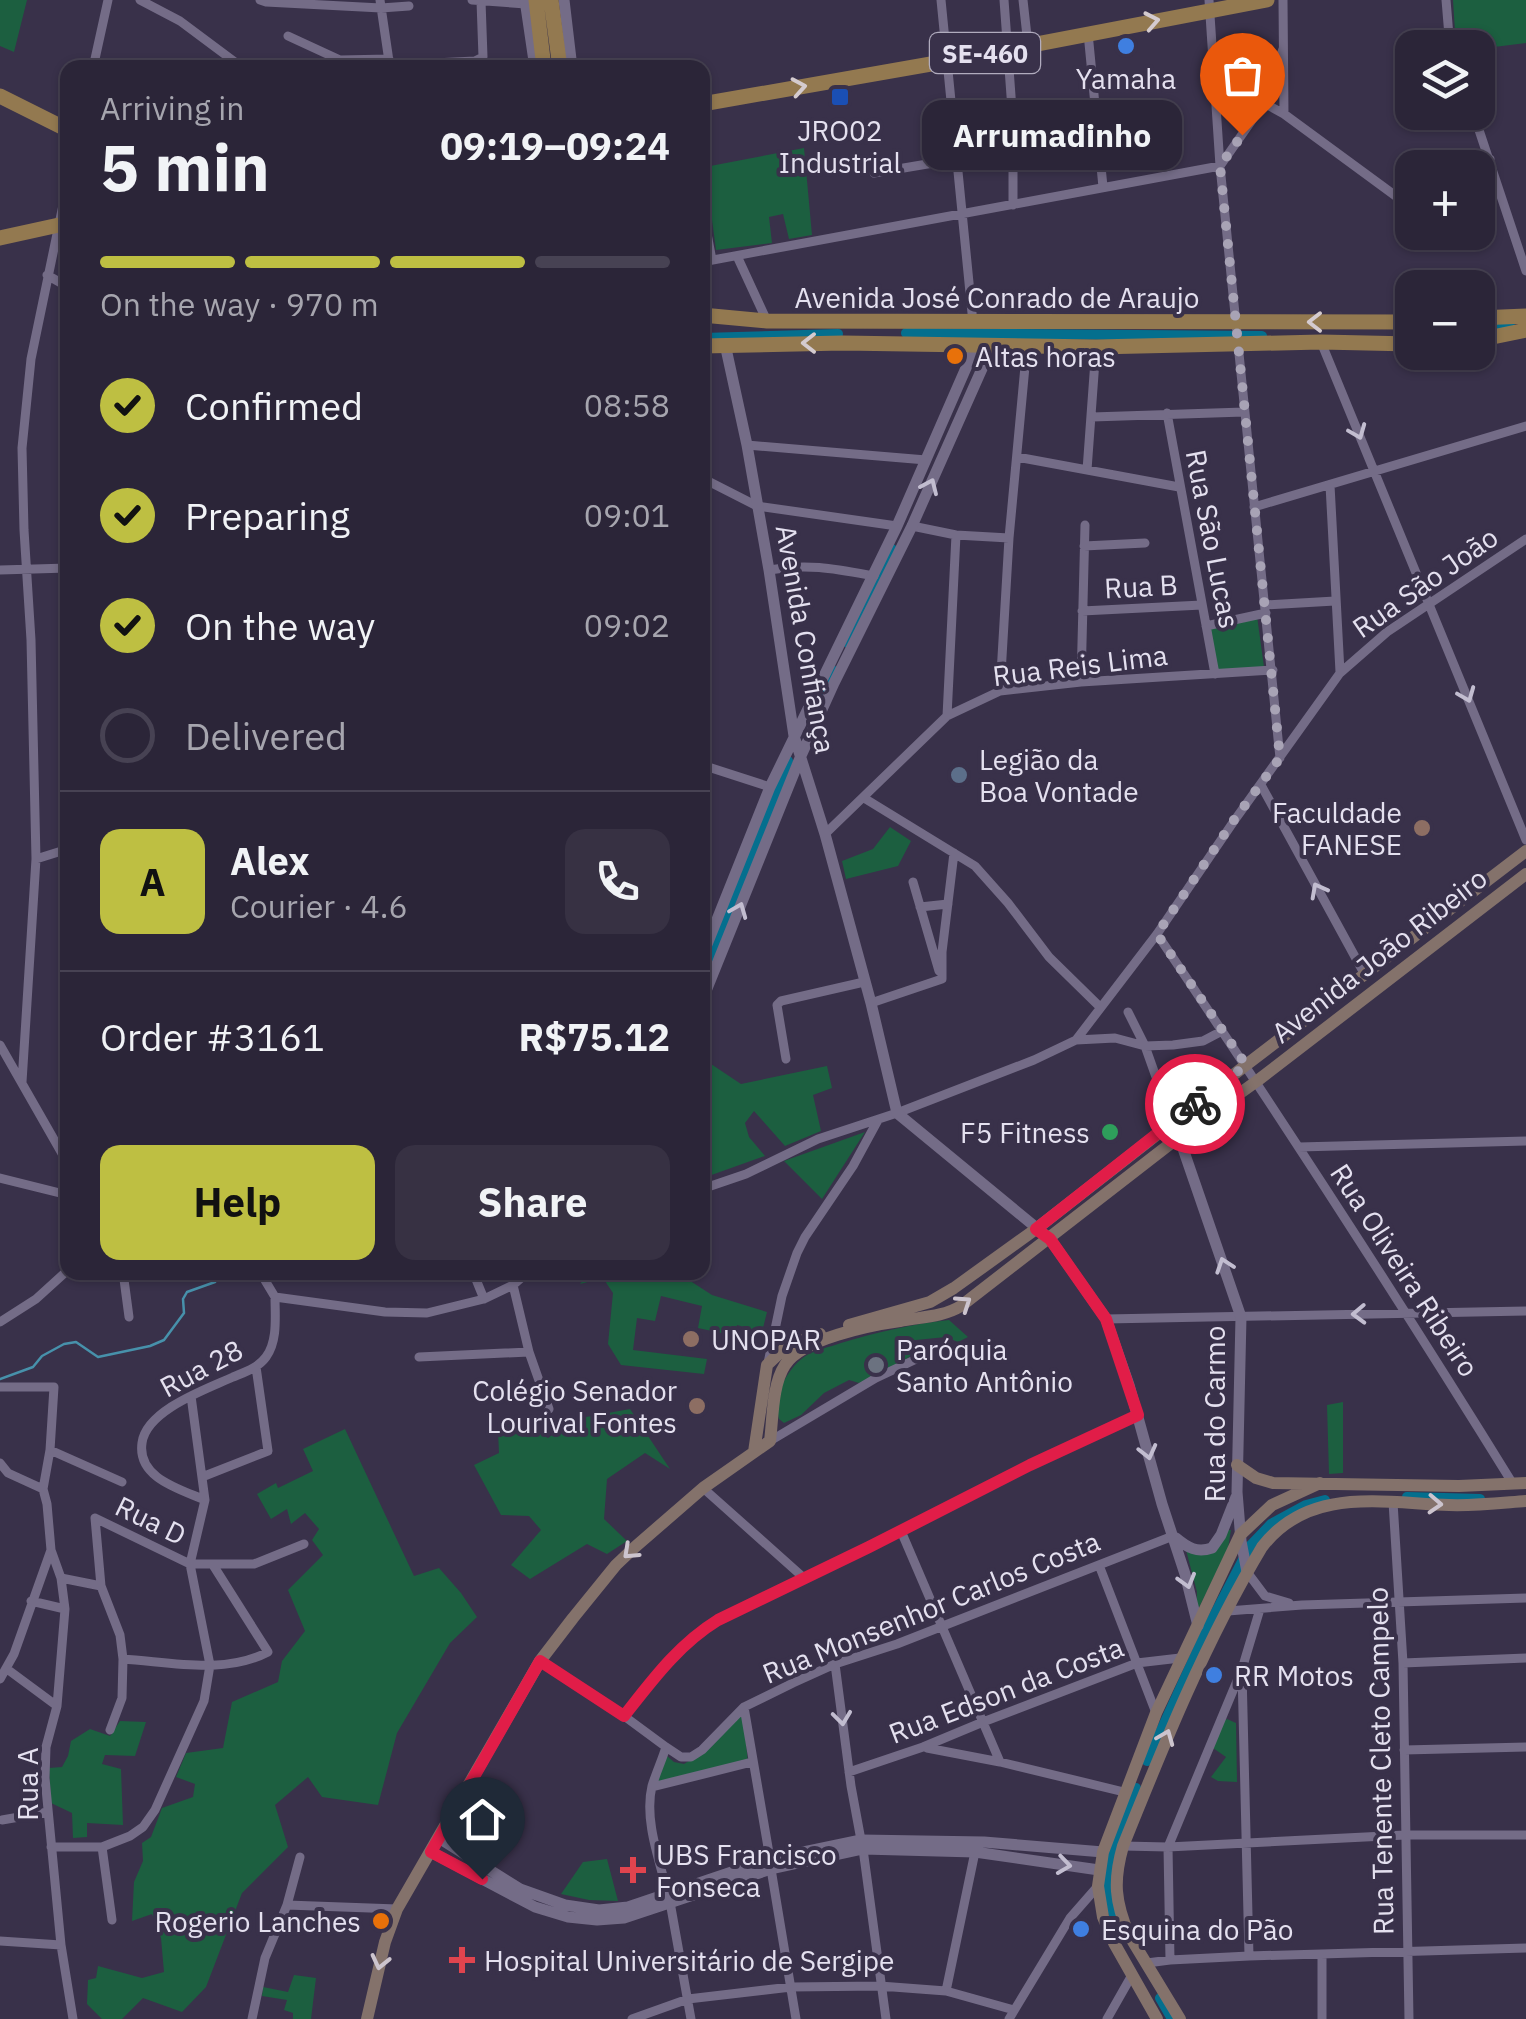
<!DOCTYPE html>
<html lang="en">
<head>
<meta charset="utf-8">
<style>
  :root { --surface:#2b2538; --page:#373143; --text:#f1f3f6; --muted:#a6a5ae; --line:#474253; --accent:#bebf42 }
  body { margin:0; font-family:"IBM Plex Sans",sans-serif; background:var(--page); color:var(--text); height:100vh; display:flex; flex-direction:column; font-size:38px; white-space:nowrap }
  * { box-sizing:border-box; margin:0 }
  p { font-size:32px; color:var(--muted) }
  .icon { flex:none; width:55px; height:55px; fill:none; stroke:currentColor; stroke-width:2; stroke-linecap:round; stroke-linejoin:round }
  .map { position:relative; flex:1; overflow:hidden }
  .details { position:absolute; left:60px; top:60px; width:650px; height:1220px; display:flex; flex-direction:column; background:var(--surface); border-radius:20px; box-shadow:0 2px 8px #0004,0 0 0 2px var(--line) }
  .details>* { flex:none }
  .tools { position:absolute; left:1395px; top:30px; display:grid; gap:20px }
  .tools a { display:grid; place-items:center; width:100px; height:100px; border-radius:20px; background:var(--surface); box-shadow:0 2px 8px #0004,0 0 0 2px var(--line); font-size:50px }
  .pin { position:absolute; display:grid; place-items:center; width:85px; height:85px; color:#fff; margin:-102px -42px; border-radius:50% 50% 50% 0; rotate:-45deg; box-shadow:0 0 10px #0007 }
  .pin .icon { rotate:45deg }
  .courier { position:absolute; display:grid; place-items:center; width:100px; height:100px; margin:-50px; border:8px solid #e11d48; border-radius:50%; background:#fff; color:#222; box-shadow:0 2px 12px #0007 }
  .bubble { position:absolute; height:70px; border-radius:20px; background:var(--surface); box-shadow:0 2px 8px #0004,0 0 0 2px var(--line); font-size:32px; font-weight:700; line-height:70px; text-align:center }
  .head em { font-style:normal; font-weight:700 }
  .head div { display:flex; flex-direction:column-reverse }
  .head { display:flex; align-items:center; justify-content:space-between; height:170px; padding:0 40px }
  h1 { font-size:65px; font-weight:700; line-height:75px }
  .bar { display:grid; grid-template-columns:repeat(4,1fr); gap:15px 10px; align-content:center; height:120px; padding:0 40px }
  .bar i { height:12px; border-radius:8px; background:var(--line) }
  .bar .on { background:var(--accent) }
  .bar p { grid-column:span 4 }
  .line { display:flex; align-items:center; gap:25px; padding:0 40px; border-top:2px solid var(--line) }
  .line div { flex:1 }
  .round { display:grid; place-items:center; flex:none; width:105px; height:105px; border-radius:20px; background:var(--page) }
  ol { padding:0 40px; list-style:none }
  li { display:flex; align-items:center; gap:30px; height:110px }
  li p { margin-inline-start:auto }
  li .icon { padding:10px; border-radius:50%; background:var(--accent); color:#111; stroke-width:4 }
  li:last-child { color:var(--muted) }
  li i { width:55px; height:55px; border:5px solid var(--line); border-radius:50% }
  .action { display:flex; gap:20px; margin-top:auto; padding:20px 40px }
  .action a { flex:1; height:115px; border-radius:20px; background:var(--accent); color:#111; font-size:40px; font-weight:700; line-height:115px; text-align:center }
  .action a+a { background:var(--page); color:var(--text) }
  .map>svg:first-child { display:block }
</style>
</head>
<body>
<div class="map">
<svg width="1526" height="2019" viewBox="0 0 1526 2019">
  <rect width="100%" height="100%" fill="#39314a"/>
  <path fill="#1c5f40" d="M0 0H27L14 52 0 46Z
    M1453 0H1526V43L1478 49 1456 47Z
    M804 148 812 235 789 239 783 214 769 217 772 243 716 250 705 167Z
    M1257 616 1264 667 1216 672 1209 623Z
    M890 827 911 841 898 866 846 879 842 861 873 849Z
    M708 1062 741 1084 827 1066 832 1088 813 1095 821 1131 785 1146 754 1111 745 1123 749 1137 765 1156 703 1178V1085L710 1070 706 1067Z
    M865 1132 822 1199 784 1161Z
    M589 1273H678L712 1295 767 1312 762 1332 737 1325 735 1336 698 1328 702 1306 661 1296 655 1321 637 1318 633 1350 707 1359 704 1374 621 1365 608 1344 613 1293 603 1278 580 1284Z
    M949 1320 968 1337 958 1342 946 1337 906 1341 913 1354 898 1365 859 1383 849 1380 824 1393 801 1415 784 1423 779 1419C773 1397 786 1370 804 1357 814 1350 830 1347 841 1343 878 1332 911 1324 949 1320Z
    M1343 1402V1473L1329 1474 1327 1405Z
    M630 1409 670 1469 645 1453 607 1479 604 1519 627 1541 607 1554 587 1544 530 1579 511 1565 541 1530 529 1516 501 1515 474 1465 499 1453 498 1431 516 1421 548 1438 575 1419Z
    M345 1429 414 1576 439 1568 461 1593 477 1617 450 1643 397 1733 378 1805 322 1797 308 1777 275 1805 288 1847 242 1893 206 1987 182 2012 143 1998 122 2019H102L87 2004 88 1980 96 1978 98 1966 142 1978 164 1972 161 1938 152 1914 132 1921 134 1882 143 1861 142 1843 151 1837 162 1808 193 1797 195 1784 176 1777 186 1753 223 1748 232 1702 278 1682 282 1661 305 1631 288 1590 323 1555 312 1540 319 1529 305 1513 291 1524 287 1509 271 1519 257 1494 276 1483 278 1488 313 1471 303 1449Z
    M1228 1530H1231L1228 1548 1196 1614 1197 1592 1186 1550 1195 1553Z
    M743 1712 748 1764 655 1786 667 1756 674 1762 684 1764 710 1748Z
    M1227 1719 1236 1723 1237 1782 1218 1781 1211 1777 1226 1757 1213 1748 1224 1721Z
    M120 1721 146 1722 135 1756 105 1755 102 1764 121 1769 123 1825 87 1823V1837L73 1838 72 1813 51 1803 49 1768 62 1767 68 1756 71 1741 90 1729 110 1736Z
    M607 1859 618 1901 589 1900 561 1894 583 1862Z
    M294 1975 316 1978 311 2019H293V2013L284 2010 287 2000 262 1996 263 1987 288 1992Z"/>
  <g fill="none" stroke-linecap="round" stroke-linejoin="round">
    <path stroke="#4791ab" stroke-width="2.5" d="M0 1379 33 1367 42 1356 64 1344 76 1342 98 1357 150 1346 164 1340 184 1313 183 1299 187 1292 215 1282 222 1272"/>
    <path stroke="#046f8e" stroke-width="10" d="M1478 331 1510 326
      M906 333 1262 336
      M702 338 838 334
      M848 643 892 549
      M809 718 834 671
      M702 978 788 761
      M1407 1497 1480 1499
      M1147 1761 1208 1627 1250 1546 1271 1524 1306 1505 1325 1500
      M1124 1936C1090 1875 1113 1847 1136 1788
      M1160 1998 1172 2019"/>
    <path stroke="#746c87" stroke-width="9" d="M140 0 180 21 243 68
      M260 0 266 2 381 8 409 6
      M380 0 390 68
      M472 0 526 4
      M941 0 973 323
      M1004 0 1013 123V205
      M1023 0 1028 45
      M1209 0 1220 166 1280 758
      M1283 0 1284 114
      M1446 0 1450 48
      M1088 33 1103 187
      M288 36 340 60 346 68
      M340 60 389 59
      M434 63 475 61 483 57 481 1
      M93 68 108 0
      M1264 103 1284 114 1412 208
      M1473 112 1526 271
      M874 173 957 159
      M1478 183 1490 159
      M702 207 712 260
      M737 256 767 321
      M702 262 1220 166 1264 103 1283 49
      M47 275 68 287
      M1321 342 1526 840
      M1167 413 1215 674
      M1092 417 1244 412
      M747 445 926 460
      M1017 457 1179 487
      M1087 470 1096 347
      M702 478 757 506 897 526
      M1330 485 1340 672
      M1254 507 1526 426
      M912 526 956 535 1009 538
      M1084 546 1145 543
      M0 570 68 568
      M769 570C808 563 836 569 874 576
      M1265 605 1335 601
      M1082 611 1202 605
      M1206 626 1266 613
      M1081 682 1085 525
      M1000 691 1009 538 1027 345
      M947 716 956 535
      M702 765 770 787
      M1261 785 1365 975
      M864 798 975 866 1008 903 1049 957 1100 1007
      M825 834 947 716 1000 691 1081 682 1273 670
      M36 859 68 849
      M913 882 939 971
      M920 907 948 904
      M1157 934C1279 1115 1398 1298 1513 1484
      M871 1003 942 979V952L954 853
      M1128 1012 1145 1046 1172 1122
      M1076 1040 1115 1038 1145 1046 1173 1045 1203 1041 1222 1031
      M0 1045 68 1164
      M786 1059 777 1005 781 1001 864 982
      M22 1082 36 859 31 640 24 530 22 448 31 359 68 181
      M1299 1147 1526 1141
      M0 1178 68 1195
      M702 1189 746 1174 818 1139 897 1113 1034 1060 1076 1040 1157 934 1234 821 1340 673 1387 632 1526 539
      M123 1272 129 1317
      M260 1272 275 1297 385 1312 427 1313 484 1299 513 1285 528 1272
      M473 1272 484 1299
      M513 1285 529 1352 549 1409
      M1106 1319 1526 1311
      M0 1322 36 1299 68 1270
      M419 1357 529 1352
      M768 1363 782 1296 797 1253 805 1237 853 1166 878 1120
      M0 1387H54L50 1450 43 1489
      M770 1441 876 1378 927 1354
      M50 1450 122 1482
      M0 1463 8 1473 43 1489 47 1504 51 1550 14 1654 0 1679
      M202 1477 268 1451 256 1367
      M703 1488 804 1578
      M205 1500C180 1489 137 1478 142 1443 146 1410 207 1389 233 1377 245 1372 258 1368 266 1357 278 1341 275 1316 275 1297
      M1393 1502 1403 1663 1409 2019
      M95 1518 190 1564H254L304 1544
      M95 1518 101 1586 120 1635 123 1659 122 1698 110 1730
      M901 1531 1000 1762
      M51 1550 61 1578 65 1609 57 1706 46 1747 45 1778 61 1945 73 2019
      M1099 1565 1156 1713
      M1247 1572 1265 1596 1289 1603
      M61 1578 101 1586
      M31 1601 65 1609
      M1228 1611 1302 1605 1526 1598
      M123 1659C170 1662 224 1675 268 1652L213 1565
      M540 1661 624 1716 666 1747 681 1757H691L702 1750 744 1707 793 1683 835 1664 897 1644 1173 1536
      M1403 1663 1526 1658
      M835 1664 851 1786 861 1840
      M7 1669 57 1706
      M1242 1672 1249 1956
      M744 1707 770 1859
      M624 1716C652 1680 679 1644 718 1619L901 1531 1031 1465 1138 1415
      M666 1747C662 1760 656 1773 652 1786 644 1819 659 1859 667 1891
      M927 1748 1000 1762 1124 1792
      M1404 1750 1526 1747
      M849 1772 923 1747 983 1722 1137 1663 1180 1658
      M652 1787 752 1762
      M2 1820 48 1812
      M1123 1846 1168 1847 1405 1835H1526
      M51 1847H102L130 1836 143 1827 155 1810 204 1701 210 1665 190 1564 205 1500 191 1396
      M102 1847 112 1920
      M863 1849 886 2019
      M771 1869 796 2019
      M670 1902 691 2019
      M287 1905 397 1909
      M0 1941 61 1945
      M1322 1956V2019
      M1170 1960 1168 1847 1242 1669 1260 1609
      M1147 1963 1170 1960 1249 1956 1526 1948
      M946 1991 975 1852
      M252 2019 265 1958 287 1905 300 1857
      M632 2019 688 1999 791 1987 880 1986 946 1991 1014 2010
      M1009 2019 1070 1918 1098 1886
      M1107 2019 1132 1975"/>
    <path stroke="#746c87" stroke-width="11" d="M525 0 535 68
      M564 0 572 68
      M725 344 747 445 769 570 794 736 825 834 871 1003 897 1113 1050 1239 1106 1319 1129 1385 1162 1504 1185 1574 1198 1626
      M702 957 770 787 897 526 976 345
      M702 1001 800 758 834 683 912 526 993 344
      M1172 1122 1179 1137 1241 1317 1237 1492 1241 1541 1247 1572
      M1176 1538C1188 1548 1197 1553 1212 1548L1221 1535 1236 1497
      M439 1838 520 1889 565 1905 599 1910 628 1907 770 1859 861 1840 984 1842 1103 1852
      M431 1852 535 1907 568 1917 597 1920 624 1918 771 1869 863 1849 975 1852 1099 1870"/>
    <path stroke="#84726b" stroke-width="12" d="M849 1325 930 1302 954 1288 1036 1229 1246 1065 1526 851
      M754 1452 767 1365 788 1345 820 1334
      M1237 1465 1256 1478 1273 1483 1459 1486 1526 1483
      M367 2019 385 1942 397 1909 540 1661 573 1618 616 1565 635 1547 703 1488 770 1441C773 1418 772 1385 785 1365 801 1339 871 1325 900 1321 921 1317 943 1317 961 1306L1179 1137 1257 1081 1526 874
      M1157 2019 1114 1943 1103 1917 1098 1886 1103 1852 1156 1713 1240 1535 1272 1505 1320 1483
      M1180 2019 1129 1935C1115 1902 1113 1881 1123 1846 1164 1744 1205 1642 1262 1547 1309 1486 1381 1503 1449 1505 1474 1506 1500 1503 1526 1501"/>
    <path stroke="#937950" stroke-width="15" d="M536 0 544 68
      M551 0 560 68
      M0 96 68 130
      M702 104 948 61 1267 0
      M0 238 68 223
      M702 315 767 321 1412 322
      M1478 318 1526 316
      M1478 340 1526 330
      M702 346 843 343 1096 347 1321 342 1412 344"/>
  </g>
  <defs><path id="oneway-chevron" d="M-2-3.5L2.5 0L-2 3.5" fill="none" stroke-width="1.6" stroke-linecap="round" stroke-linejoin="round" transform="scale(2.5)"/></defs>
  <g stroke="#d4cbcf">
    <use href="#oneway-chevron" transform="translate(1152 21) rotate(-11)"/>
    <use href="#oneway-chevron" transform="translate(799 87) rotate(-10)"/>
    <use href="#oneway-chevron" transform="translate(1315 322) rotate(180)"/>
    <use href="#oneway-chevron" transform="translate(809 343) rotate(180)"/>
  </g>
  <g stroke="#c2bdd0">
    <use href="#oneway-chevron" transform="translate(1358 432) rotate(68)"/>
    <use href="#oneway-chevron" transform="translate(930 486) rotate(-66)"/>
    <use href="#oneway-chevron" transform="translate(1467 695) rotate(68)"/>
    <use href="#oneway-chevron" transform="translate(1318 890) rotate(-118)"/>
    <use href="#oneway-chevron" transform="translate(739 910) rotate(-68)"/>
    <use href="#oneway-chevron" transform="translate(1224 1265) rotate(-109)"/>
    <use href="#oneway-chevron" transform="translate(1359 1314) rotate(178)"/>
    <use href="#oneway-chevron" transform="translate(1148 1452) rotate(76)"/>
    <use href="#oneway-chevron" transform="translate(1187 1581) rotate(74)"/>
    <use href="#oneway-chevron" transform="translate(842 1718) rotate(83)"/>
    <use href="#oneway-chevron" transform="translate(1064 1865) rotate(8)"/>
  </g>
  <g stroke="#ccc4ce">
    <use href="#oneway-chevron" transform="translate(964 1303) rotate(-34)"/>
    <use href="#oneway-chevron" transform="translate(1435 1504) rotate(3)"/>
    <use href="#oneway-chevron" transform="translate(630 1552) rotate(137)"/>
    <use href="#oneway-chevron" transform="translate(1166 1737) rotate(-68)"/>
    <use href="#oneway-chevron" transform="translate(380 1962) rotate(103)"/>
  </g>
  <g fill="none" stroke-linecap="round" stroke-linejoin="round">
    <path stroke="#a8a3b5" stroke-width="10" stroke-dasharray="0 18" d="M1195 1104 1246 1065 1157 934 1234 820 1280 758 1220 166 1242 135"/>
    <path stroke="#e11d48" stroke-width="12" d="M482 1879 431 1852 540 1661 624 1716C653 1679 679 1644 718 1620L869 1547 1030 1465 1138 1415 1106 1319 1050 1239 1036 1229 1195 1104"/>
  </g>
  <g fill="#3f7fe0" stroke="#39314a" stroke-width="4">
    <circle cx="1126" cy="46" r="10"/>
    <circle cx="1214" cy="1675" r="10"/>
    <circle cx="1081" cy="1929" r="10"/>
  </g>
  <rect fill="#1a4fb4" stroke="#39314a" stroke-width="4" x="830" y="87" width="20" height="20" rx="5"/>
  <g fill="#e8710a" stroke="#39314a" stroke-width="4">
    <circle cx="955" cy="356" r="10"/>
    <circle cx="381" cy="1921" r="10"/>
  </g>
  <circle fill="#5c6f8a" stroke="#39314a" stroke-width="4" cx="959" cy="775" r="10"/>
  <g fill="#8d6e63" stroke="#39314a" stroke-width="4">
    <circle cx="1422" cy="828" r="10"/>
    <circle cx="691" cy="1339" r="10"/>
    <circle cx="697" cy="1406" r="10"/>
  </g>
  <circle fill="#2e9e5b" stroke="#39314a" stroke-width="4" cx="1110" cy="1132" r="10"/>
  <circle fill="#6b7280" stroke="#39314a" stroke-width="4" cx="876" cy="1365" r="10"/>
  <g fill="#e0444e" stroke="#39314a" stroke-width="4">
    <path d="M628 1855h10v10h10v10h-10v10h-10v-10h-10v-10h10z"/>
    <path d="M457 1945h10v10h10v10h-10v10h-10v-10h-10v-10h10z"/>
  </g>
  <g text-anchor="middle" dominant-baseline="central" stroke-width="8" stroke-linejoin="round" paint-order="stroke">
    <rect fill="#39314a" stroke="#b1acbe" stroke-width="2.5" x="930" y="33" width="110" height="40" rx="8"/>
    <g font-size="25" font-weight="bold" fill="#e4e0ef">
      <text x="985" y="53">SE-460</text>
    </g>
    <g font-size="28" fill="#e4e0ef" stroke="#39314a" text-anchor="start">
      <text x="1126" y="78" text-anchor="middle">Yamaha</text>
      <text x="840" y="130" text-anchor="middle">JRO02<tspan x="840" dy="32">Industrial</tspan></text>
      <text x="975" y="356">Altas horas</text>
      <text x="979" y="759">Legião da<tspan x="979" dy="32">Boa Vontade</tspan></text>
      <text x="1402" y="812" text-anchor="end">Faculdade<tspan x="1402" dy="32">FANESE</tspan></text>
      <text x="1090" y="1132" text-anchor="end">F5 Fitness</text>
      <text x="711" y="1339">UNOPAR</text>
      <text x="896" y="1349">Paróquia<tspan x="896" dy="32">Santo Antônio</tspan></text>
      <text x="677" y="1390" text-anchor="end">Colégio Senador<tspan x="677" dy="32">Lourival Fontes</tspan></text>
      <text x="1234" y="1675">RR Motos</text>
      <text x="656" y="1854">UBS Francisco<tspan x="656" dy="32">Fonseca</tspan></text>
      <text x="361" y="1921" text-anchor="end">Rogerio Lanches</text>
      <text x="1101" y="1929">Esquina do Pão</text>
      <text x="484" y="1960">Hospital Universitário de Sergipe</text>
    </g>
    <g font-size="28" fill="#e4e0ef" stroke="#39314a">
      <text x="997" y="297">Avenida José Conrado de Araujo</text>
      <text transform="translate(1213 539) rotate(79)">Rua São Lucas</text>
      <text transform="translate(1425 582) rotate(-35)">Rua São João</text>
      <text transform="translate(1141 586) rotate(-3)">Rua B</text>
      <text transform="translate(806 639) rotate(80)">Avenida Confiança</text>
      <text transform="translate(1080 665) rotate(-7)">Rua Reis Lima</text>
      <text transform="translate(1379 955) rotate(-38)">Avenida João Ribeiro</text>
      <text transform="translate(1405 1270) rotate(57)">Rua Oliveira Ribeiro</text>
      <text transform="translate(201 1368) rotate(-28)">Rua 28</text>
      <text transform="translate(1214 1414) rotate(-90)">Rua do Carmo</text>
      <text transform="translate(151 1520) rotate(26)">Rua D</text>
      <text transform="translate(931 1607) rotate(-22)">Rua Monsenhor Carlos Costa</text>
      <text transform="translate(1006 1690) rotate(-21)">Rua Edson da Costa</text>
      <text transform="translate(1380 1761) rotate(-91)">Rua Tenente Cleto Campelo</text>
      <text transform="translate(27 1784) rotate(-90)">Rua A</text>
    </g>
  </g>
</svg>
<div class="tools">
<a><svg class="icon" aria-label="layers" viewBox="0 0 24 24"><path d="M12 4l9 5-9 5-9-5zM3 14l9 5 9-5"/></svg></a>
<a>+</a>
<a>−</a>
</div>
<div class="pin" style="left:1242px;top:135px;background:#ea580c"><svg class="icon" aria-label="bag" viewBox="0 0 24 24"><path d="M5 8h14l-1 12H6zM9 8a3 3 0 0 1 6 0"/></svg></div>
<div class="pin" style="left:482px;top:1879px;background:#1f2937"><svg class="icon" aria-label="home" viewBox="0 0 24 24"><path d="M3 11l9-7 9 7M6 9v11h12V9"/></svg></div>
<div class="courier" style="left:1195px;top:1104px"><svg class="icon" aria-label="bike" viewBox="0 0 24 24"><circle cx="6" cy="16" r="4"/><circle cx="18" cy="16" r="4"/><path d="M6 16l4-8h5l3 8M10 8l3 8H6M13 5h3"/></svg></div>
<div class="bubble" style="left:922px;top:100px;width:260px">Arrumadinho</div>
<section class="details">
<div class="head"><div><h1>5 min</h1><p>Arriving in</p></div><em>09:19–09:24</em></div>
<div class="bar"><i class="on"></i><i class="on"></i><i class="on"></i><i></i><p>On the way · 970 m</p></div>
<ol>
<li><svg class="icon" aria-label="check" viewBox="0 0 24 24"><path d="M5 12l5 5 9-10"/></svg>Confirmed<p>08:58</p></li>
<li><svg class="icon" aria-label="check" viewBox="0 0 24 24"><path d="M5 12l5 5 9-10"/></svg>Preparing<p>09:01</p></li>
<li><svg class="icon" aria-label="check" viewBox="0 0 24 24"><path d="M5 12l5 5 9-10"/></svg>On the way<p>09:02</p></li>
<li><i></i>Delivered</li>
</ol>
<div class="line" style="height:180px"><b class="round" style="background:var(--accent);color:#111">A</b><div><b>Alex</b><p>Courier · 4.6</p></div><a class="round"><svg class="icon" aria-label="phone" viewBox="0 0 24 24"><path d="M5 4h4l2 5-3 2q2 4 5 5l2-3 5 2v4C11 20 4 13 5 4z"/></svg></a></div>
<div class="line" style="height:130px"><div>Order #3161</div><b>R$75.12</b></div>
<div class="action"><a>Help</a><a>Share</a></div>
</section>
</div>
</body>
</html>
